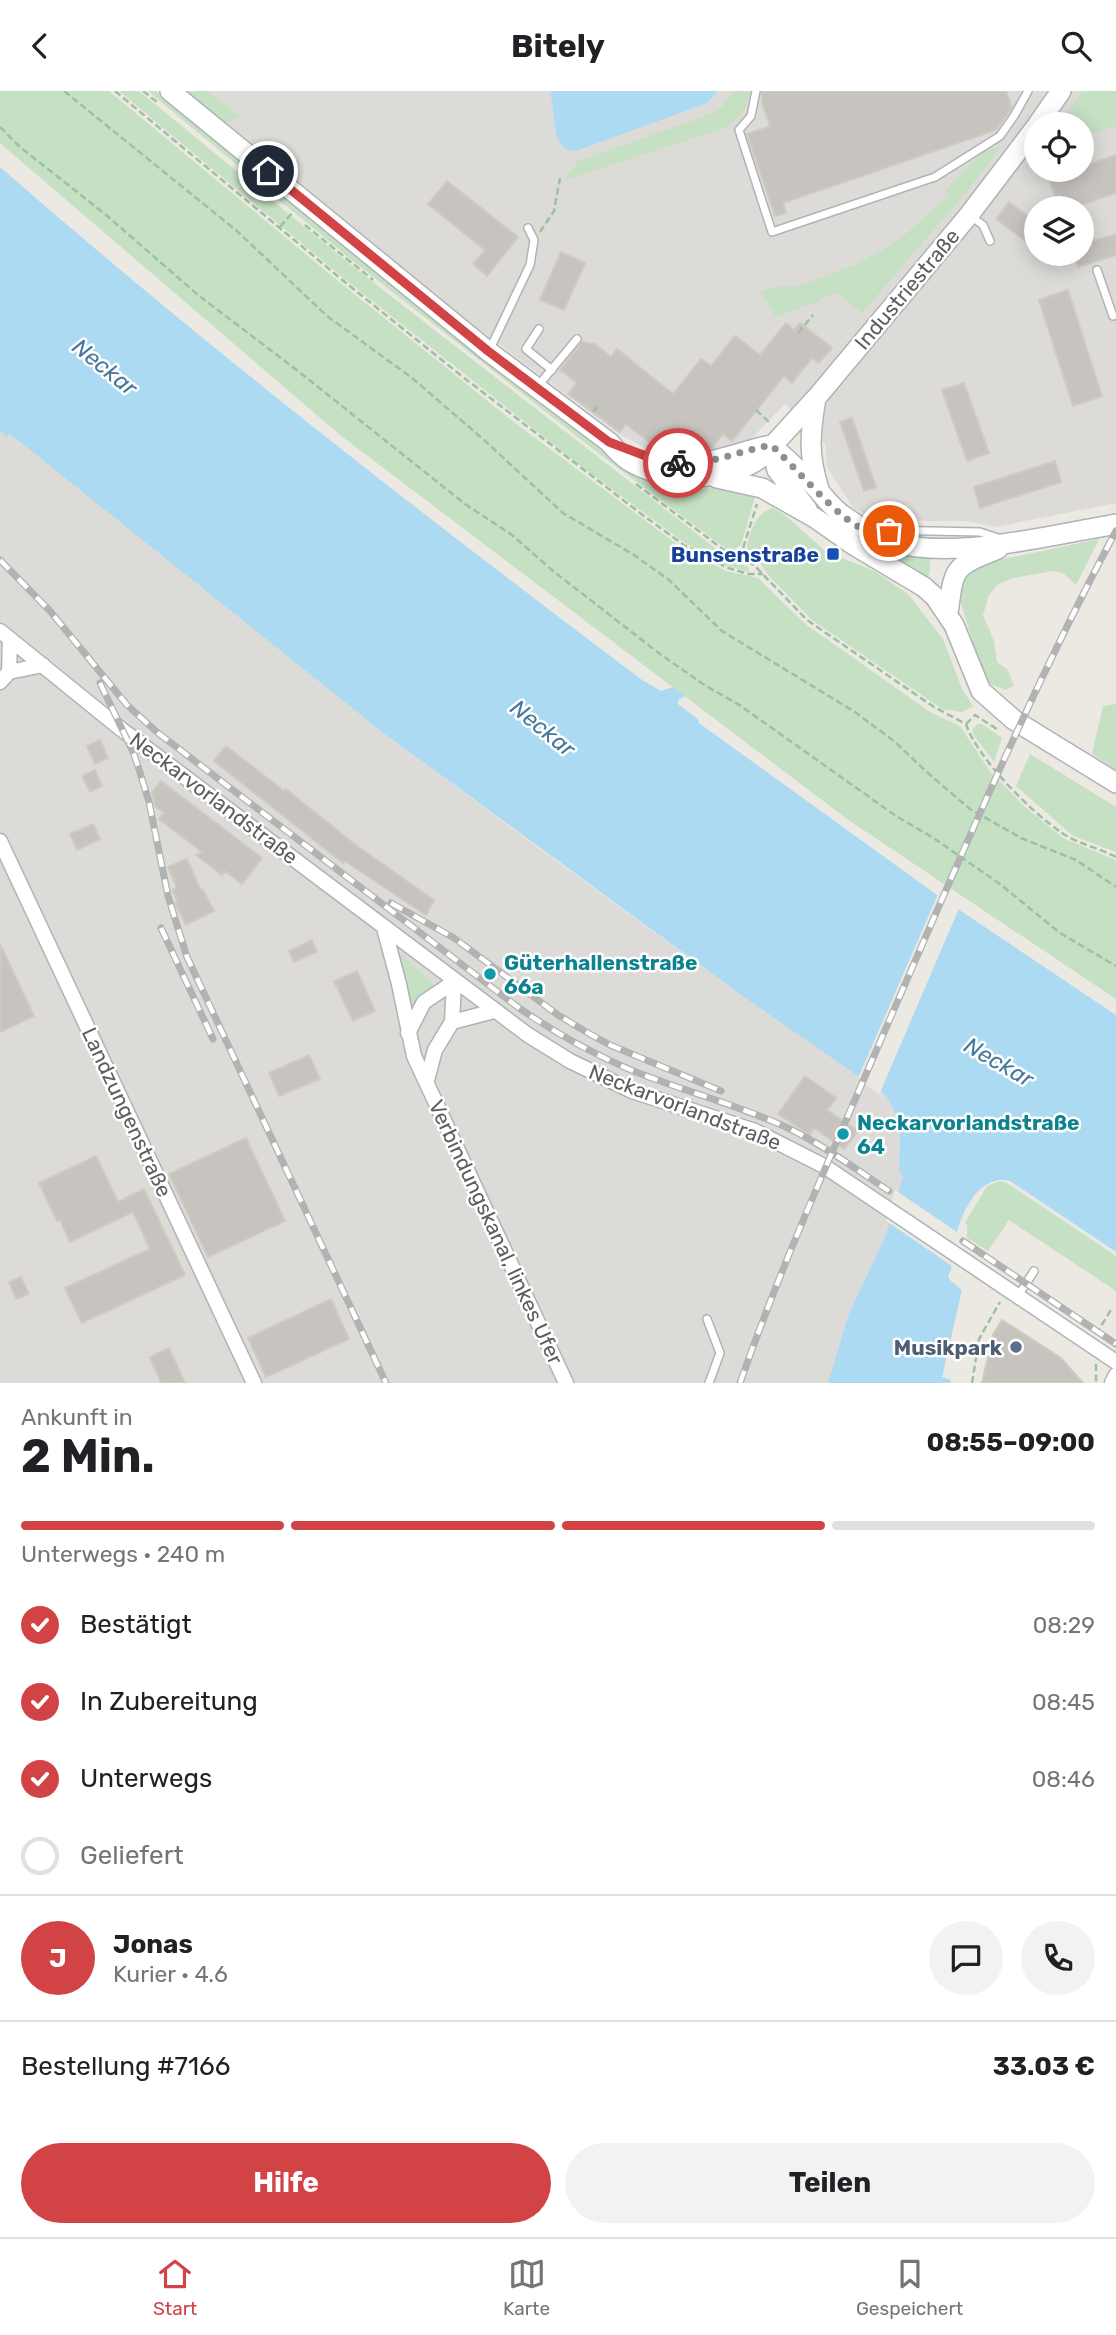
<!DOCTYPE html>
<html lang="de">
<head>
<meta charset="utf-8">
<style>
  :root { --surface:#fff; --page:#f2f2f2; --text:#202124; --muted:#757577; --line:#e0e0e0; --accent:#d14345 }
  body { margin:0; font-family:Rubik,sans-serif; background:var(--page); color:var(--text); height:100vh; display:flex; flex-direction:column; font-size:26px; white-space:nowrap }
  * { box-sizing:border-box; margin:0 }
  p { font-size:23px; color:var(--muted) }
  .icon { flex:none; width:38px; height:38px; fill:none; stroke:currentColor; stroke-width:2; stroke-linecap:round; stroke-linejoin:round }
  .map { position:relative; height:1292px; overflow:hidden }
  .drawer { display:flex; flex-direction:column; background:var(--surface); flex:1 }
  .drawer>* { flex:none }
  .fabs { position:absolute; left:1024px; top:21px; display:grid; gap:14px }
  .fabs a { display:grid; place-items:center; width:70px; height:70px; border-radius:50%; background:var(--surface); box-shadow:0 4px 18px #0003; font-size:35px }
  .pin { position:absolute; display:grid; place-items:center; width:60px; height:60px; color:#fff; margin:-30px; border:4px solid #fff; border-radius:50%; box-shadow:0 2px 7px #0007 }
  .courier { position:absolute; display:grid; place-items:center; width:70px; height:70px; margin:-35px; border:5px solid #d14345; border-radius:50%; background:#fff; color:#222; box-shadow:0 2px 9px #0007 }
  .headline em { font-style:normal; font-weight:700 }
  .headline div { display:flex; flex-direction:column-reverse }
  .headline { display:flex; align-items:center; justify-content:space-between; height:119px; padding:0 21px }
  h1 { font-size:46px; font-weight:700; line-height:52px }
  .bar { display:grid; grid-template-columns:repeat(4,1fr); gap:10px 7px; align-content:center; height:84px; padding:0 21px }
  .bar i { height:9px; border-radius:5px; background:var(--line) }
  .bar .current { background:var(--accent) }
  .bar p { grid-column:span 4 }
  .line { display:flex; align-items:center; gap:18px; padding:0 21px; border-top:2px solid var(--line) }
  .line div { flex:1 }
  .round { display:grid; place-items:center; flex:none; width:74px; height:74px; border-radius:37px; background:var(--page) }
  ol { padding:0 21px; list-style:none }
  li { display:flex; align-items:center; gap:21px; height:77px }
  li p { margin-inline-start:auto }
  li .icon { padding:7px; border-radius:50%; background:var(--accent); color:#fff; stroke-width:4 }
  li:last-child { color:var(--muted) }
  li i { width:38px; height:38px; border:4px solid var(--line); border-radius:50% }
  .cta { display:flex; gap:14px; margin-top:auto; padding:14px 21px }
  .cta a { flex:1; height:80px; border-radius:42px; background:var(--accent); color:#fff; font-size:28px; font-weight:700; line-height:80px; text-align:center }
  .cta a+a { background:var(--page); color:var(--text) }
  header { display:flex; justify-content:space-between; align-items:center; height:91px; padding:0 21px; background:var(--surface); font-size:32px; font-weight:700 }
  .tabs { display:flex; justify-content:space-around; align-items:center; height:98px; border-top:2px solid var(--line); background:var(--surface); font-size:19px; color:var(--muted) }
  .tabs a { display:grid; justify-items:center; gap:4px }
  .tabs .current { color:var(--accent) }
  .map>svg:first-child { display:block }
</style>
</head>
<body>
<header><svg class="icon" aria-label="back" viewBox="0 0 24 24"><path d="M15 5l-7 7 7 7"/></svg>Bitely<svg class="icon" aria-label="search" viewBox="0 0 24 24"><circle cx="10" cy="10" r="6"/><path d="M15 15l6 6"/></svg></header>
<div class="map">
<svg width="1116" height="1292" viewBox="0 0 1116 1292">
  <rect width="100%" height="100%" fill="#ece9e3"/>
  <path fill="#dddbd7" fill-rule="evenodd" d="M188 0H550L557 47 707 12 718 0H1116V412L995 436 966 430H903L865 423 853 417 827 376 825 352 785 313 751 348 729 358 679 366 654 361 620 344 476 236ZM1036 33H1082V79H1036ZM1036 117H1082V163H1036Z
    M0 340 7 345 8 341 382 641 559 772 737 901 859 984 888 1008 900 1031 899 1080 903 1085 885 1146 849 1222 828 1292H0Z"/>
  <path fill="#c5e0c3" d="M0 0H109L338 190 510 328 682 457 726 480 758 487 804 532 930 621 960 635 989 679 1024 715 1063 747 1116 769V908L847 728 340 344 0 52Z
    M119 0H139L351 174 729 468 748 476 749 481 728 475 685 452 582 376 347 190Z
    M148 0H156L357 166 609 364 649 389 663 394 687 398 729 397 756 403 741 454 734 458 725 457 606 368 354 171Z
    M184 0H207L239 24 238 27 224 33Z
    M734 0H749C749 17 740 25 728 36L565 89 578 70 692 30 719 19Z
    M1082 0H1116V35L1082 46V33H1060Z
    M1002 55 968 99 862 222 836 201 818 210 776 226 761 201 780 195 796 196 856 173 884 158 907 142 949 104 945 100 982 61Z
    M790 380 826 422 930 465V481L926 490 821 426Z
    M773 417 786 425 825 460 874 480 908 503 943 548 962 598 973 615 962 621 942 618 812 529 770 486 760 472 746 465C747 447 755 420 773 417Z
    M1099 448 1076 494 1064 483 1053 480 1013 487 997 494 989 504 983 524 994 550 997 571 1008 579 1014 595 1006 599 990 593 981 578 960 509 959 497 967 479 985 472Z
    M1116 613V679L1092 663 1103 615Z
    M977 633H982L1002 647 994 671 973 643V638Z
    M1030 663 1116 716V761L1073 745 1016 695Z
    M402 864 436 896 412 921 400 866Z
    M1000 1090 1007 1092 1116 1165V1200L1009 1129 988 1160 967 1147V1134L965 1132 987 1095Z"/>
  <path fill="#acdaf3" d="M550 0H718L707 12 576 60 565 58 557 47Z
    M0 76C206 256 423 424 642 589L661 600 673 596 685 605 678 609V613L698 628 699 632 937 804 1116 924V1161L1010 1090C981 1083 964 1116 957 1141 953 1152 953 1167 951 1179L948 1184 950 1189 962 1199 942 1286 951 1289 950 1292H828L849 1222 885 1146 903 1085 899 1080 900 1031 888 1008 881 1001 737 901 382 641 9 342 7 346 0 340Z"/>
  <path fill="#ece9e3" d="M939 801 960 815 879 1004 858 987Z
    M895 1099 960 1143 955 1177 886 1130Z"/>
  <path fill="#c7c4c0" stroke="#cfcac2" stroke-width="2" d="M762 0H1006L1012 17 996 39 783 112 786 122 775 125 747 43 770 35 762 12Z
    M1116 64V102L1072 117H1059L1049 87 1073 79H1082V76Z
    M447 90 518 146 487 185 473 173 485 159 428 113Z
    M1009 111 1036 131V146L1031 154 996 128Z
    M1090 138 1094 150 1116 143V164L1078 176 1074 163H1082V141Z
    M561 161 585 172 564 219 540 209Z
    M1068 199 1102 305 1073 315 1039 209Z
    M786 232 794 239 800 232 832 257 819 272 812 267 792 292 784 285 732 350 723 343 712 357 708 358 694 347 687 355 679 348 670 360 662 353 658 358 626 333 620 341 568 303 577 292 560 279 582 251 595 253 611 266 617 258 673 303 701 268 711 275 735 245 760 264Z
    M964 292 989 362 967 370 942 299Z
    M852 327 876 396 864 400 840 331Z
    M1055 370 1061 391 980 417 974 396Z
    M100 649 108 667 95 673 87 655Z
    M226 655 284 700 286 698 357 755 434 809 426 824 345 770 343 772 214 670Z
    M95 679 102 695 90 701 82 685Z
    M161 690 262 767 242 793 225 780 222 784 196 764 202 761 159 728 164 722 155 715 152 701Z
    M93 733 100 748 77 759 70 743Z
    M187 768 201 800 203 799 214 820 186 834 175 812 178 811 172 799 177 797 168 776Z
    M312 849 317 861 294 871 289 860Z
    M0 853 34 925 0 941Z
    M357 880 375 920 353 930 334 890Z
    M309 964 320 988 279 1005 269 982Z
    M805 985 836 1007 827 1019 858 1040 844 1058 814 1037 810 1044 778 1023Z
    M246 1047 285 1130 208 1166 169 1083Z
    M96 1065 118 1111 144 1098 185 1184 82 1232 65 1197 150 1158 133 1121 70 1151 60 1129 57 1130 39 1092Z
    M21 1186 29 1203 16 1208 9 1191Z
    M331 1208 349 1248 266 1286 248 1247Z
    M1002 1229 1061 1267 1083 1292H982L993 1244Z
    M169 1257 185 1292H161L150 1266Z"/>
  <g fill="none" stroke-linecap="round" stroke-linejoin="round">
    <g stroke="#b0b3b6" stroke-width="10">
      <path id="service" d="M756 0 751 25 739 39 772 141 935 86 1000 45 1014 25 1028 0
        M969 124 983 134 990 150
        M1097 179 1113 225
        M539 238 526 258 552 279
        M489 260 530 174 534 149 528 137
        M537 296 577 248
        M881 439 980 441 998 447
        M1018 1205 1034 1180
        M707 1228 720 1262 709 1292"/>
    </g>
    <g stroke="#b0b3b6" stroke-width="17">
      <path id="minor" d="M0 540 121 638 528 944 570 970 632 1000 755 1040 824 1075 1116 1271
        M9 581 10 548
        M0 591 9 581 43 574
        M0 750 254 1292
        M384 837 399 893 414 965 566 1292
        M452 931 494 920
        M408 942 424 911 454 891
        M427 989 435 959 452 931 454 891
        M1112 1292 1116 1284"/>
    </g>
    <g stroke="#b0b3b6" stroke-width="22">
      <path id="tertiary" d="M170 0 488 260 609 351C615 358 622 365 629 370 664 392 730 392 763 365L817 306 969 124 1036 36
        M1038 33 1061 0
        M816 307C810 342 808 364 819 398
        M771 354C787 368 803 383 818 399 825 407 832 416 840 422 857 435 877 446 897 452 955 469 1056 443 1116 433
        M771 354 777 379 807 418
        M673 372C708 376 737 361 771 354
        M717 387 762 397 815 427 852 453 924 496 935 506 954 534 981 600 1014 629 1116 692
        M948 523C954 475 953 476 998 458"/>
    </g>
    <path stroke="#9dc0a4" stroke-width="2.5" stroke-dasharray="7 3.5" stroke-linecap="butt" d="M64 0 237 140 327 225 412 287 483 348 563 422 634 464 669 489 722 540 855 621 894 650 930 684 970 718 1021 747 1076 769 1116 796
      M115 0 346 192 463 286 644 425 684 454 728 477 748 483H763
      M143 0 157 11
      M0 36 20 56 105 123 198 204 298 280 465 413 512 444 553 480 660 563 706 595 738 613 896 725 932 746 1000 793 1060 842 1116 875
      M305 134 373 189
      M280 136 292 122
      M540 141 554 120 560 87
      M798 242 813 224
      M756 319 771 333
      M593 320 598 316
      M636 393 724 459 754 474 807 529 934 616 966 633C977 667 1031 721 1062 742 1078 753 1099 757 1116 766
      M740 467 757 413
      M966 633 975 624 997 638
      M1096 1243 1111 1219
      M1096 1273V1292
      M972 1292 979 1248 1000 1211"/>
    <use href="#service" stroke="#fff" stroke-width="7"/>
    <use href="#minor" stroke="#fff" stroke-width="14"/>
    <use href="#tertiary" stroke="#fff" stroke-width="19"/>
    <g stroke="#b1b2b2" stroke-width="7">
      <path id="rail" d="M0 469 50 520 127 614 158 642 519 917C554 941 591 962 631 979 683 1000 739 1014 790 1038 825 1055 857 1079 889 1100
        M100 592 134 663 142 688 149 711 168 805 187 866 386 1292
        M391 812 454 847 558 924 588 942 610 954 721 1000
        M161 837 213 948
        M963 1150 1116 1253
        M740 1292C783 1169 838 1049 889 930 961 765 1031 599 1116 440"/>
    </g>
    <use href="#rail" stroke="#fff" stroke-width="4.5" stroke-dasharray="13" stroke-linecap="butt"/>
  </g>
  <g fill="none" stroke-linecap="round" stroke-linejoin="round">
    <path stroke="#8e8f8f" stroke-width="7" stroke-dasharray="0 12.6" d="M678 372C711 374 739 360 771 354 794 374 841 432 866 439 873 441 882 439 889 440"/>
    <path stroke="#d14345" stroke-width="9" d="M268 80 488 260 609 351 659 370 678 372"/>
  </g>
  <rect fill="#1a4fb4" stroke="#fff" stroke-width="2.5" x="826" y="456" width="14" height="14" rx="3.5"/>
  <g fill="#0f9aa8" stroke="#fff" stroke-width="2.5">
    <circle cx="490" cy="883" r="7"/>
    <circle cx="843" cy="1043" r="7"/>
  </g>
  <circle fill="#5c6f8a" stroke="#fff" stroke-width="2.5" cx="1016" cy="1256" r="7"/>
  <g text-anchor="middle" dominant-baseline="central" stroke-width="5" stroke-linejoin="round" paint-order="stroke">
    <g font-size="21" fill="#5b5f62" stroke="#fff">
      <text transform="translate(907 198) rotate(-50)">Industriestraße</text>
      <text transform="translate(214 707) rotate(37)">Neckarvorlandstraße</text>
      <text transform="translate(685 1016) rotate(21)">Neckarvorlandstraße</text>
      <text transform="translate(127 1021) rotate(65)">Landzungenstraße</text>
      <text transform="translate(496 1141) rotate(65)">Verbindungskanal, linkes Ufer</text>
    </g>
    <g font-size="21" font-weight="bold" fill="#164399" stroke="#fff" text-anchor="end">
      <text x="819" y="463">Bunsenstraße</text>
    </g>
    <g font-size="21" font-weight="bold" fill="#0d838f" stroke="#fff" text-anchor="start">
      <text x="504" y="871">Güterhallenstraße<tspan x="504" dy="24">66a</tspan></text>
      <text x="857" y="1031">Neckarvorlandstraße<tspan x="857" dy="24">64</tspan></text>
    </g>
    <g font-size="21" font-weight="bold" fill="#4e5e75" stroke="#fff" text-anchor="end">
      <text x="1002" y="1256">Musikpark</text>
    </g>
    <g font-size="23" font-style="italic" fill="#48789a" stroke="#fff">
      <text transform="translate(105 276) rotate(39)">Neckar</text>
      <text transform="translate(543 637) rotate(39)">Neckar</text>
      <text transform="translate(999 971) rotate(30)">Neckar</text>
    </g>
  </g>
</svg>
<div class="fabs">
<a><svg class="icon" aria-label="locate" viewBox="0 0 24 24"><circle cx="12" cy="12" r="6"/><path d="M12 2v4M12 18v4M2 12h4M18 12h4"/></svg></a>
<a><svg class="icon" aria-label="layers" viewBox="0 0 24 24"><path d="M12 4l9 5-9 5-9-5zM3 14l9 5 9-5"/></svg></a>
</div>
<div class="pin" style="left:889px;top:440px;background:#ea580c"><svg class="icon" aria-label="bag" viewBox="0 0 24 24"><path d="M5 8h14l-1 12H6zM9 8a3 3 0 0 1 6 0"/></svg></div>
<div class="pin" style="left:268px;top:80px;background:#1f2937"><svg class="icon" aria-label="home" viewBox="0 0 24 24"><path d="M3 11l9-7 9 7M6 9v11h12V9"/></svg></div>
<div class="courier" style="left:678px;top:372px"><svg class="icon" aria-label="bike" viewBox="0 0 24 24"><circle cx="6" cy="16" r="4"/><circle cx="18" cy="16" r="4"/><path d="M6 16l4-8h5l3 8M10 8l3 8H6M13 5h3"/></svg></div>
</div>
<section class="drawer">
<div class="headline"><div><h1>2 Min.</h1><p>Ankunft in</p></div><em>08:55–09:00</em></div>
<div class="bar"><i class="current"></i><i class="current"></i><i class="current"></i><i></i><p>Unterwegs · 240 m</p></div>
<ol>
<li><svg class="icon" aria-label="check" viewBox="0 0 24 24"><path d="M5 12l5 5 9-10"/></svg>Bestätigt<p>08:29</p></li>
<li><svg class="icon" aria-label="check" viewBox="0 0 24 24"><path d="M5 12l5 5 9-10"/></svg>In Zubereitung<p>08:45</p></li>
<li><svg class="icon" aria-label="check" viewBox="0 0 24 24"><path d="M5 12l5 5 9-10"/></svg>Unterwegs<p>08:46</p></li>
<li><i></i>Geliefert</li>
</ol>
<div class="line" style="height:126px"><b class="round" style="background:var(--accent);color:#fff">J</b><div><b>Jonas</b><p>Kurier · 4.6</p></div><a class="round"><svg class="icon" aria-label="chat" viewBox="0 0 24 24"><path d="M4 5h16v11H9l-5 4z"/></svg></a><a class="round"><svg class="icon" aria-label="phone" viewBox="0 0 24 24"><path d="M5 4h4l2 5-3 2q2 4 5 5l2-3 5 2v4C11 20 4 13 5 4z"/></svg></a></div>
<div class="line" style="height:91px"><div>Bestellung #7166</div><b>33.03 €</b></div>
<div class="cta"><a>Hilfe</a><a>Teilen</a></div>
</section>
<nav class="tabs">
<a class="current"><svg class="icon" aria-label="home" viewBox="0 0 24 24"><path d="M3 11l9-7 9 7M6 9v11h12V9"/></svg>Start</a>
<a><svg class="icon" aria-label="map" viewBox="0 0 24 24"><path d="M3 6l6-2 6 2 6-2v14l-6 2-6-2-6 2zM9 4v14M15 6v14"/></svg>Karte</a>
<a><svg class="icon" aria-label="saved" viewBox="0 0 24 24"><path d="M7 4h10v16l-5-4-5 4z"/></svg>Gespeichert</a>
</nav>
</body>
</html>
